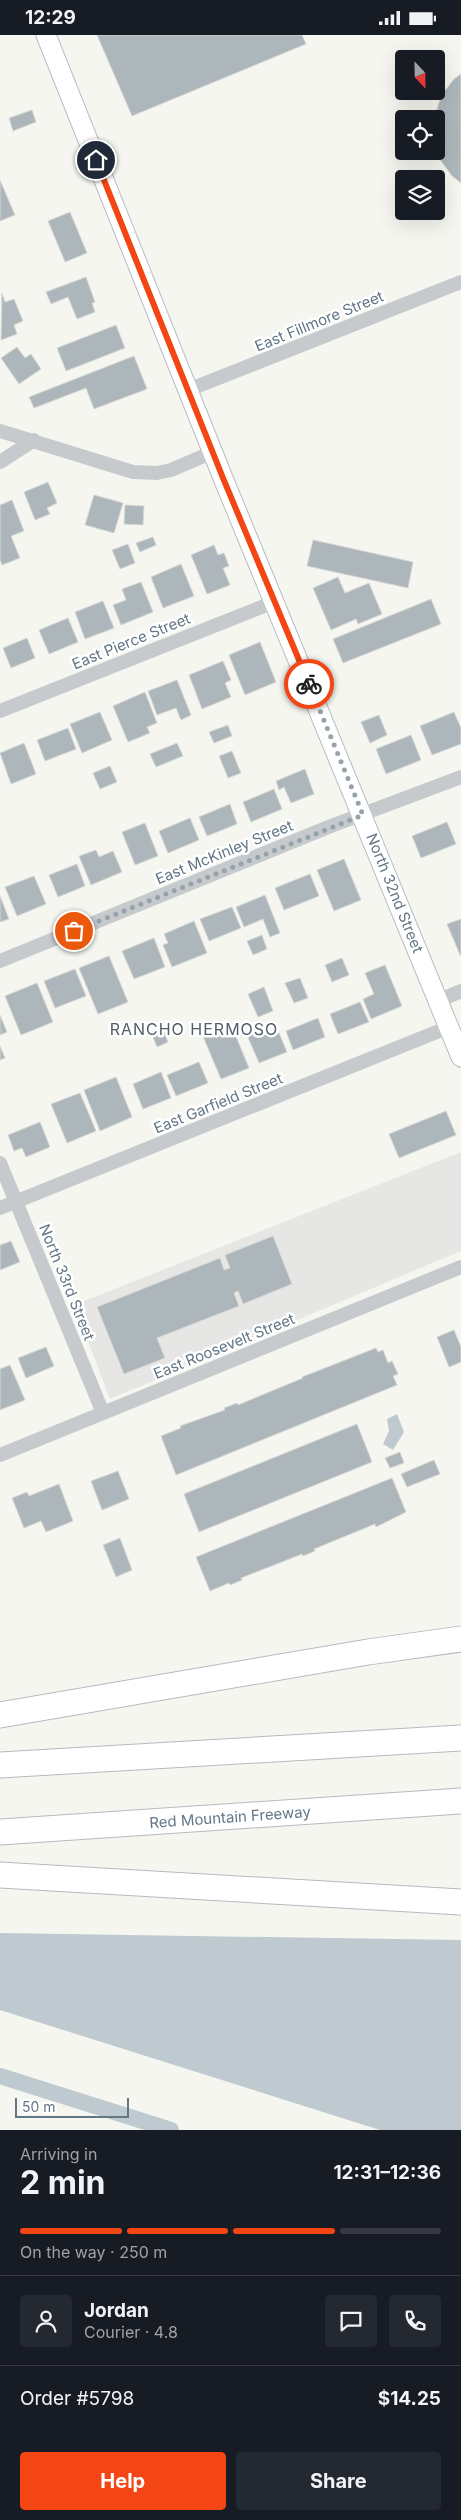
<!DOCTYPE html>
<html lang="en">
<head>
<meta charset="utf-8">
<style>
  :root { --surface:#171b24; --page:#242831; --text:#f1f3f6; --muted:#9ea1a6; --line:#363941; --accent:#f34614 }
  body { margin:0; font-family:Inter,sans-serif; background:var(--page); color:var(--text); height:100vh; display:flex; flex-direction:column; font-size:19px; white-space:nowrap }
  * { box-sizing:border-box; margin:0 }
  p { font-size:16px; color:var(--muted) }
  .icon { flex:none; width:28px; height:28px; fill:none; stroke:currentColor; stroke-width:2; stroke-linecap:round; stroke-linejoin:round }
  .map { position:relative; height:2095px; overflow:hidden }
  .details { display:flex; flex-direction:column; background:var(--surface); flex:1 }
  .details>* { flex:none }
  .needle { width:32px; rotate:158deg }
  .controls { position:absolute; left:395px; top:15px; display:grid; gap:10px }
  .controls a { display:grid; place-items:center; width:50px; height:50px; border-radius:5px; background:var(--surface); box-shadow:0 5px 20px #0002; font-size:25px }
  .scale { position:absolute; left:15px; bottom:12px; width:114px; box-sizing:border-box; padding-left:5px; border:2px solid #627685; border-top:0; font-size:14px; line-height:18px; white-space:nowrap; color:#627685; -webkit-text-stroke:4px #fff; paint-order:stroke }
  .pin { position:absolute; display:grid; place-items:center; width:42px; height:42px; color:#fff; margin:-21px; border:2px solid #fff; border-radius:50%; box-shadow:0 1px 5px #0007 }
  .courier { position:absolute; display:grid; place-items:center; width:50px; height:50px; margin:-25px; border:4px solid #f34614; border-radius:50%; background:#fff; color:#222; box-shadow:0 1px 6px #0007 }
  .overview em { font-style:normal; font-weight:700 }
  .overview div { display:flex; flex-direction:column-reverse }
  .overview { display:flex; align-items:center; justify-content:space-between; height:85px; padding:0 20px }
  h1 { font-size:32px; font-weight:700; line-height:38px }
  .bar { display:grid; grid-template-columns:repeat(4,1fr); gap:8px 5px; align-content:center; height:60px; padding:0 20px }
  .bar i { height:6px; border-radius:4px; background:var(--line) }
  .bar .active { background:var(--accent) }
  .bar p { grid-column:span 4 }
  .line { display:flex; align-items:center; gap:12px; padding:0 20px; border-top:1px solid var(--line) }
  .line div { flex:1 }
  .round { display:grid; place-items:center; flex:none; width:52px; height:52px; border-radius:5px; background:var(--page) }
  .primary-button { display:flex; gap:10px; margin-top:auto; padding:10px 20px }
  .primary-button a { flex:1; height:58px; border-radius:5px; background:var(--accent); color:#fff; font-size:20px; font-weight:700; line-height:58px; text-align:center }
  .primary-button a+a { background:var(--page); color:var(--text) }
  .status { display:flex; justify-content:space-between; align-items:center; height:35px; padding:0 25px; background:var(--surface); direction:ltr }
  .status svg { height:14px; fill:currentColor }
  .map>svg:first-child { display:block }
</style>
</head>
<body>
<div class="status"><b>12:29</b><svg viewBox="0 0 49 12"><path d="M0 12V9h3v3zM5 12V6h3v6zM10 12V3h3v9zM15 12V0h3v12zM26 1h20v11H26zM47 4h2v5h-2z"/></svg></div>
<div class="map">
<svg width="461" height="2095" viewBox="0 0 461 2095">
  <rect width="100%" height="100%" fill="#f6f6f1"/>
  <path fill="#e6e7e5" d="M461 1117V1216L110 1364 74 1270Z"/>
  <path fill="#becacf" d="M397 1379 404 1397 393 1415 383 1409 389 1396 387 1384Z
    M0 1898 461 1905V2095H380L0 1975Z"/>
  <g fill="none" stroke-linecap="round" stroke-linejoin="round">
    <path stroke="#becacf" stroke-width="16" d="M0 2041 171 2095"/>
  </g>
  <path fill="#adb6ba" stroke="#d7d7d4" d="M97 0H302L306 9 132 81Z
    M461 39V148L452 141 439 123 436 112V84H434L441 61 454 44Z
    M32 75 36 87 13 96 9 83Z
    M0 145 15 180 0 186Z
    M70 177 87 218 65 227 48 186Z
    M86 242 95 267 92 268 95 277 77 284 68 262 51 269 46 257Z
    M2 258 5 267 14 264 23 286 14 290 17 299 1 305Z
    M116 290 125 313 66 336 57 313Z
    M17 312 25 323 31 319 41 334 19 349 1 323Z
    M134 321 147 354 94 374 86 353 34 373 29 362Z
    M48 447 57 468 47 473 50 479 35 485 24 457Z
    M94 460 123 468 114 498 85 490Z
    M12 465 24 496 11 501 20 523 2 530 0 525V470Z
    M125 470 144 471 143 490 124 489Z
    M153 502 156 510 140 517 136 508Z
    M313 505 413 527 408 553 307 531Z
    M128 509 135 528 120 534 112 515Z
    M214 510 218 520 224 518 229 531 223 533 230 550 207 559 191 520Z
    M181 529 194 561 163 573 151 542Z
    M338 542 345 558 369 548 382 579 358 589 356 584 331 595 313 553Z
    M141 547 153 577 121 590 113 570 126 565 122 554Z
    M431 564 441 589 343 628 333 604Z
    M103 566 114 593 85 604 75 577Z
    M68 583 78 607 49 619 39 595Z
    M27 603 35 623 11 633 3 613Z
    M260 607 276 647 245 660 229 620Z
    M223 626 231 645 225 648 231 662 202 674 189 640Z
    M177 645 191 680 181 685 176 673 157 680 148 656Z
    M145 657 157 688 147 692 150 698 128 707 113 671Z
    M100 677 112 705 82 718 70 689Z
    M454 677 461 693V709L432 720 420 691Z
    M379 680 387 700 370 708 361 687Z
    M228 690 232 701 214 708 209 697Z
    M68 693 76 714 45 726 37 705Z
    M411 700 421 725 386 739 376 714Z
    M24 708 36 739 11 749 0 718Z
    M177 708 183 721 156 732 150 719Z
    M232 716 241 738 228 743 219 721Z
    M110 731 117 747 100 754 93 738Z
    M305 734 314 759 291 768 284 752 279 755 276 746Z
    M274 754 282 774 251 787 243 767Z
    M230 769 237 789 207 801 199 782Z
    M190 783 199 805 168 818 159 796Z
    M447 787 456 809 421 823 412 801Z
    M145 788 158 821 135 830 122 797Z
    M96 815 99 822 113 816 122 837 91 850 79 821Z
    M344 824 361 865 334 876 317 835Z
    M77 829 85 851 58 862 49 840Z
    M310 839 319 861 284 875 275 853Z
    M34 841 46 869 17 881 5 852Z
    M265 860 280 898 270 902 263 884 244 892 236 872Z
    M0 861 9 884 0 887Z
    M232 872 241 893 209 906 200 884Z
    M461 884V920H460L447 889Z
    M194 886 207 918 172 932 163 910 168 908 164 899Z
    M262 900 267 914 253 920 247 906Z
    M154 903 165 932 134 944 122 916Z
    M109 921 128 967 98 979 79 933Z
    M342 923 349 940 332 947 325 930Z
    M385 930 402 971 371 984 363 964 374 959 365 938Z
    M75 934 86 961 55 973 44 946Z
    M300 943 308 963 294 968 285 948Z
    M37 948 53 987 21 1000 5 961Z
    M264 952 273 976 258 982 248 959Z
    M360 967 369 987 338 999 330 979Z
    M0 980 7 997 0 1000Z
    M318 983 325 1002 293 1015 286 996Z
    M230 987 249 1033 221 1044 202 999Z
    M162 992 168 1007 157 1012 151 997Z
    M266 993 270 1002 279 998 287 1017 259 1028 247 1000Z
    M0 1011 5 1023 0 1025Z
    M199 1027 208 1048 176 1061 167 1040Z
    M161 1037 171 1063 143 1074 133 1049Z
    M116 1042 132 1082 100 1096 84 1055Z
    M80 1058 96 1096 67 1108 51 1069Z
    M446 1076 456 1100 399 1123 389 1099Z
    M40 1087 50 1112 26 1122 22 1113 14 1116 8 1100Z
    M273 1201 292 1249 243 1269 238 1256 234 1258 239 1271 157 1303 165 1323 124 1339 97 1272 220 1223 224 1235 230 1233 225 1220Z
    M11 1206 20 1227 0 1235V1210Z
    M454 1295 461 1312V1327L449 1332 437 1302Z
    M46 1312 54 1331 26 1343 18 1323Z
    M376 1313 378 1317 383 1315 388 1328 392 1326 398 1339 393 1341 397 1350 176 1440 161 1401 181 1393 180 1391 225 1375 224 1373 237 1368 238 1370 303 1343 302 1342Z
    M10 1330 25 1365 0 1375V1334Z
    M357 1389 372 1427 199 1497 184 1459Z
    M400 1417 404 1428 390 1433 385 1423Z
    M434 1425 440 1439 407 1452 401 1439Z
    M118 1436 129 1464 102 1475 91 1446Z
    M392 1443 406 1477 376 1492 375 1489 314 1514 315 1516 303 1521 302 1519 241 1543 242 1545 230 1550 229 1548 210 1556 196 1522Z
    M59 1449 73 1486 46 1497 41 1486 24 1493 12 1463 27 1457 29 1461Z
    M120 1503 132 1535 116 1542 103 1510Z"/>
  <g fill="none" stroke-linecap="round" stroke-linejoin="round">
    <g stroke="#b6bcc0" stroke-width="21">
      <path id="secondary" d="M46 0 223 443 461 1022"/>
    </g>
    <g stroke="#b6babd" stroke-width="27">
      <path id="highway" d="M0 1680 368 1617 461 1604
        M0 1730 461 1703
        M0 1797 461 1766
        M0 1840 461 1867"/>
    </g>
    <path stroke="#c7cacd" stroke-width="14" d="M188 355 461 247
      M0 396 133 437 157 438 171 435 213 417
      M0 427 34 405
      M0 676 274 567
      M0 926 331 791 461 742
      M438 966 461 956
      M0 1128 103 1378
      M0 1173 449 992
      M0 1420 461 1232"/>
    <use href="#secondary" stroke="#fff" stroke-width="19"/>
    <use href="#highway" stroke="#fff" stroke-width="25"/>
  </g>
  <g fill="none" stroke-linecap="round" stroke-linejoin="round">
    <path stroke="#96a3ab" stroke-width="5" stroke-dasharray="0 9" d="M74 896 363 780 309 649"/>
    <path stroke="#f34614" stroke-width="6" d="M96 125 223 443 309 649"/>
  </g>
  <g text-anchor="middle" dominant-baseline="central" stroke-width="5" stroke-linejoin="round" paint-order="stroke">
    <g font-size="15" fill="#627685" stroke="#fff">
      <text transform="translate(319 286) rotate(-22)">East Fillmore Street</text>
      <text transform="translate(131 606) rotate(-22)">East Pierce Street</text>
      <text transform="translate(224 817) rotate(-22)">East McKinley Street</text>
      <text transform="translate(395 858) rotate(68)">North 32nd Street</text>
      <text transform="translate(218 1068) rotate(-22)">East Garfield Street</text>
      <text transform="translate(67 1247) rotate(68)">North 33rd Street</text>
      <text transform="translate(224 1311) rotate(-22)">East Roosevelt Street</text>
      <text transform="translate(230 1782) rotate(-4)">Red Mountain Freeway</text>
    </g>
    <g font-size="16" letter-spacing="1" fill="#505f6a" stroke="#fff">
      <text x="194" y="994">RANCHO HERMOSO</text>
    </g>
  </g>
</svg>
<div class="controls">
<a><svg class="needle" viewBox="-14 -14 28 28"><path d="M0-13l5 13h-10z" fill="#e53935"/><path d="M0 13l5-13h-10z" fill="#9ea1a6"/></svg></a>
<a><svg class="icon" aria-label="locate" viewBox="0 0 24 24"><circle cx="12" cy="12" r="6"/><path d="M12 2v4M12 18v4M2 12h4M18 12h4"/></svg></a>
<a><svg class="icon" aria-label="layers" viewBox="0 0 24 24"><path d="M12 4l9 5-9 5-9-5zM3 14l9 5 9-5"/></svg></a>
</div>
<div class="scale">50 m</div>
<div class="pin" style="left:74px;top:896px;background:#ea580c"><svg class="icon" aria-label="bag" viewBox="0 0 24 24"><path d="M5 8h14l-1 12H6zM9 8a3 3 0 0 1 6 0"/></svg></div>
<div class="pin" style="left:96px;top:125px;background:#1f2937"><svg class="icon" aria-label="home" viewBox="0 0 24 24"><path d="M3 11l9-7 9 7M6 9v11h12V9"/></svg></div>
<div class="courier" style="left:309px;top:649px"><svg class="icon" aria-label="bike" viewBox="0 0 24 24"><circle cx="6" cy="16" r="4"/><circle cx="18" cy="16" r="4"/><path d="M6 16l4-8h5l3 8M10 8l3 8H6M13 5h3"/></svg></div>
</div>
<section class="details">
<div class="overview"><div><h1>2 min</h1><p>Arriving in</p></div><em>12:31–12:36</em></div>
<div class="bar"><i class="active"></i><i class="active"></i><i class="active"></i><i></i><p>On the way · 250 m</p></div>
<div class="line" style="height:90px"><a class="round"><svg class="icon" aria-label="person" viewBox="0 0 24 24"><circle cx="12" cy="8" r="4"/><path d="M4 21q1-7 8-7t8 7"/></svg></a><div><b>Jordan</b><p>Courier · 4.8</p></div><a class="round"><svg class="icon" aria-label="chat" viewBox="0 0 24 24"><path d="M4 5h16v11H9l-5 4z"/></svg></a><a class="round"><svg class="icon" aria-label="phone" viewBox="0 0 24 24"><path d="M5 4h4l2 5-3 2q2 4 5 5l2-3 5 2v4C11 20 4 13 5 4z"/></svg></a></div>
<div class="line" style="height:65px"><div>Order #5798</div><b>$14.25</b></div>
<div class="primary-button"><a>Help</a><a>Share</a></div>
</section>
</body>
</html>
